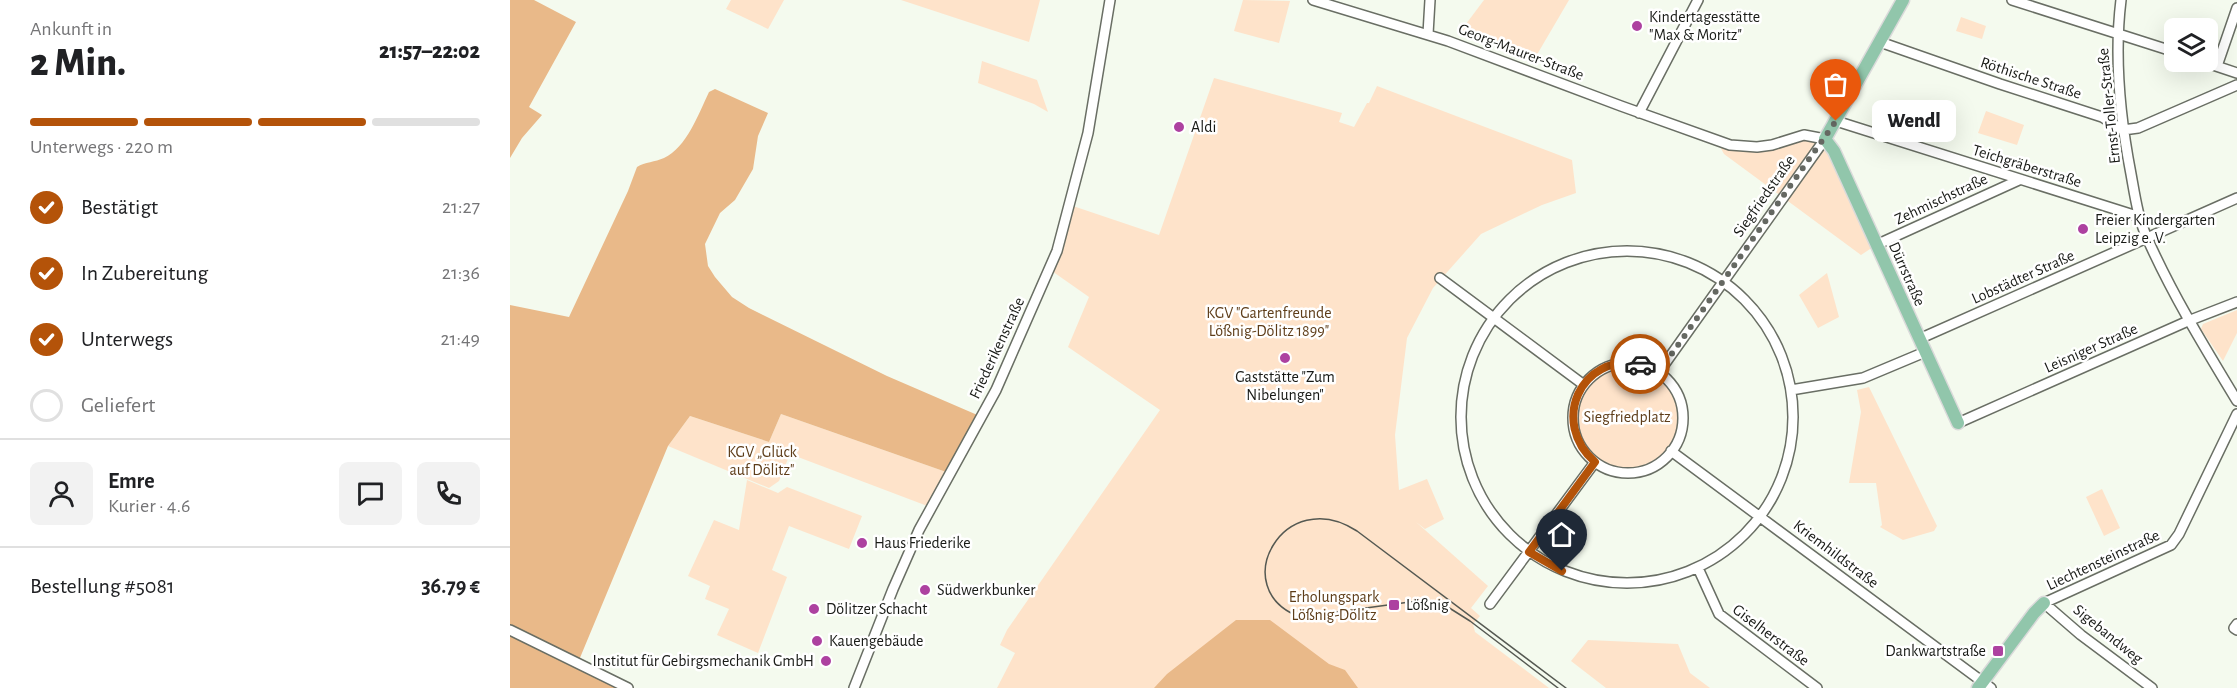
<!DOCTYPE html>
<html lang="de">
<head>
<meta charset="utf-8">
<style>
  :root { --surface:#fff; --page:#f2f2f2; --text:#202124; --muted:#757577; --line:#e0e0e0; --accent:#b45309 }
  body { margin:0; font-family:"Alegreya Sans",sans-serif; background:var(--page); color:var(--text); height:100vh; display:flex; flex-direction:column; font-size:22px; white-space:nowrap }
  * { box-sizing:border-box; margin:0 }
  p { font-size:20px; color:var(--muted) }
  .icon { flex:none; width:33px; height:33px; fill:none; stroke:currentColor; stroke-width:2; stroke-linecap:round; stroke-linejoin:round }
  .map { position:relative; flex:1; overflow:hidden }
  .details { display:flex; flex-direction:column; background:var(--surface); width:510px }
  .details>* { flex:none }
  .buttons { position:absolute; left:1654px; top:18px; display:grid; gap:12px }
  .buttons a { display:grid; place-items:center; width:54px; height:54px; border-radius:9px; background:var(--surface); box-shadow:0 6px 24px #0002; font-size:30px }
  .pin { position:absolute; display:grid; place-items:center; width:51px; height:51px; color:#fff; margin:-62px -26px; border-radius:50% 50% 50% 0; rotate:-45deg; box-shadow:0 0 6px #0007 }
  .pin .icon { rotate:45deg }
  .courier { position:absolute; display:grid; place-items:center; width:60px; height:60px; margin:-30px; border:4px solid #b45309; border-radius:50%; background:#fff; color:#222; box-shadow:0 2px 8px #0007 }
  .bubble { position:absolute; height:42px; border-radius:9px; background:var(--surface); box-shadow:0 6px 24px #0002; font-size:20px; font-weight:800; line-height:42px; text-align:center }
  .overview em { font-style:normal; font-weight:800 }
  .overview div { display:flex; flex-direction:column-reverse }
  .overview { display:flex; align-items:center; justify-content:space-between; height:102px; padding:0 30px }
  h1 { font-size:39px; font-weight:800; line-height:45px }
  .bar { display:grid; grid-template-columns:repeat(4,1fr); gap:9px 6px; align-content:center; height:72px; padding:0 30px }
  .bar i { height:8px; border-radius:4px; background:var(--line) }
  .bar .active { background:var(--accent) }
  .bar p { grid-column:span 4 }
  .line { display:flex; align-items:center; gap:15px; padding:0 30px; border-top:2px solid var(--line) }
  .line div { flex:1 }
  .round { display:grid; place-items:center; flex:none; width:63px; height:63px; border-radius:9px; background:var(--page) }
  ol { padding:0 30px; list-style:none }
  li { display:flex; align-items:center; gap:18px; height:66px }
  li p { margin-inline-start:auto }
  li .icon { padding:6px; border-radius:50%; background:var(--accent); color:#fff; stroke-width:4 }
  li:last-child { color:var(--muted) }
  li i { width:33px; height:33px; border:3px solid var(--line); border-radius:50% }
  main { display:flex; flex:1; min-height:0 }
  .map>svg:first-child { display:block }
</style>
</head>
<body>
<main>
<section class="details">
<div class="overview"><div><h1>2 Min.</h1><p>Ankunft in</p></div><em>21:57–22:02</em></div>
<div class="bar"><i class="active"></i><i class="active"></i><i class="active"></i><i></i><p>Unterwegs · 220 m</p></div>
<ol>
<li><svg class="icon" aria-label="check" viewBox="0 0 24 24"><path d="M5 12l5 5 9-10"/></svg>Bestätigt<p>21:27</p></li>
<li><svg class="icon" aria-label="check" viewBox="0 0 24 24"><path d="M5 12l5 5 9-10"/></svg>In Zubereitung<p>21:36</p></li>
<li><svg class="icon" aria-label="check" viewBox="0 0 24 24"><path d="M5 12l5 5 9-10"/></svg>Unterwegs<p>21:49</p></li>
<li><i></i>Geliefert</li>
</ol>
<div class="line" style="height:108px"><a class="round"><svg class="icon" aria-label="person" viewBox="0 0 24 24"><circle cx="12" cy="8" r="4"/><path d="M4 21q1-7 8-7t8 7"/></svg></a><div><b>Emre</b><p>Kurier · 4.6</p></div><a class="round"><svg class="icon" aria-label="chat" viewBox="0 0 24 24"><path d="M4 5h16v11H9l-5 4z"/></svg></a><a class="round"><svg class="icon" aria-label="phone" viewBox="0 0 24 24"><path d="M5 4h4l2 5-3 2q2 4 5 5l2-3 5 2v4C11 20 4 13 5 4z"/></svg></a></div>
<div class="line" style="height:78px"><div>Bestellung #5081</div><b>36.79 €</b></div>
</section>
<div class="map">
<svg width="1727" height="688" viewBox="0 0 1727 688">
  <rect width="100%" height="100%" fill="#f4faee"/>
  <path fill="#fee3ca" d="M221 0H274L258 29 216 9Z
    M391 0H530L519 42Z
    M733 0 780 1 769 43 724 31Z
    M974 0H1059L1025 58 950 32Z
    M1451 17 1476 26 1472 39 1446 31Z
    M472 61 527 80 538 112 524 104 468 83Z
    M704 78 832 113 829 122 844 127 857 103H859L867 86 1062 160 1066 193 1032 205 971 234 923 288 897 338 885 435 889 490 917 479 934 519 915 529 906 522 978 586 961 608 970 616 963 624 965 632 1039 688H487L505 653 490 645 497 630 650 410 558 347 579 297 539 269 560 205 649 235Z
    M1476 111 1514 125 1507 145 1468 133Z
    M1285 138 1315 139 1366 245 1351 255 1214 154 1207 141 1247 147Z
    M1317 273 1329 317 1308 328 1289 295Z
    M1727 310V333L1713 361 1691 329 1693 324Z
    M1066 417a51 51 0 1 1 102 0a51 51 0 1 1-102 0Z
    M1359 387 1427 526 1424 531 1393 540 1370 527 1372 525 1366 483H1339L1351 412 1347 390Z
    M271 414 439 473 420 507 280 454 269 481 259 488 158 446 180 416 259 442Z
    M237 480 268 493 277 487 352 516 339 549 279 526 262 570 277 577 248 653 207 635 219 609 195 599 200 586 178 576 204 520 229 530Z
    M1592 489 1610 528 1594 536 1576 497Z
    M1078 640 1168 644 1180 673 1200 688H1096L1061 661Z"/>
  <path fill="#e9b989" d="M0 0H24L66 22 19 107 32 115 12 138 0 158Z
    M205 89 258 113 248 136 243 169 225 200 210 213 195 244 198 266 205 277 222 297 239 308 377 376 472 417 439 473 271 414 259 442 180 416 158 446 67 665 118 688H0V305L59 317 118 191 127 167C135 162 145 162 154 158 177 147 188 115 199 92Z
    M726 620H760L819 664 835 670 848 688H644L657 674Z"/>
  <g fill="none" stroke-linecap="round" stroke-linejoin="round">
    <g stroke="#696e64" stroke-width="12">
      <path id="minor" d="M803 0 938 41 1111 106 1220 145 1247 147 1262 145 1294 135 1315 139 1149 372
        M1502 0 1665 52
        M1611 0C1604 57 1610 117 1621 174 1625 196 1628 219 1638 240 1663 296 1695 348 1727 401
        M918 34 920 0
        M1370 42 1490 84 1592 117 1613 130 1628 128 1727 85
        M1694 62 1727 73
        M1707 66 1727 8
        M1129 113 1188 0
        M1326 121 1630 217
        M1366 245 1509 180
        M951 417a166 166 0 1 1 332 0a166 166 0 1 1-332 0Z
        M930 278 1074 385
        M1409 339 1727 198
        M1063 418a55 55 0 1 1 110 0a55 55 0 1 1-110 0Z
        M1281 390 1353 378 1415 352
        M1448 423 1678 321 1727 302
        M1161 451 1481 688
        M1188 568 1209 614 1307 688
        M980 604 1085 462
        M1727 624 1724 628 1727 630
        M0 630 118 688
        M344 688 383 589 409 530 486 390 547 251 578 133 600 0
        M1642 688 1571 635 1534 603 1661 545 1669 534 1727 414"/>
    </g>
    <g stroke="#dadada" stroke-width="15">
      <path id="major" d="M1393 0 1315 139 1324 151 1448 423
        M1468 688 1524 613 1534 603"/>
    </g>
    <use href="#minor" stroke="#fff" stroke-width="9"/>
    <use href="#major" stroke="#91c6ab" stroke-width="12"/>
    <path stroke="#555952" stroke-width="1.5" d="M1048 688 960 621 933 604 907 601 790 617C715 589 774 483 847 531L1056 688"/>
  </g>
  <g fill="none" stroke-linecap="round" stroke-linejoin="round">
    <path stroke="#656862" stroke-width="6" stroke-dasharray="0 10.8" d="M1130 364 1149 372 1326 121"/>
    <path stroke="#b45309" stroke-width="8" d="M1052 571 1019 552 1085 462C1040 423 1070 353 1130 364"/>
  </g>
  <g fill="#ad41a0" stroke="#fff" stroke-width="2">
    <circle cx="1127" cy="26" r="6"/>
    <circle cx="669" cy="127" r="6"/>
    <circle cx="1573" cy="229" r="6"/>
    <circle cx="775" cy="358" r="6"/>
    <circle cx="352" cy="543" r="6"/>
    <circle cx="415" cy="590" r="6"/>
    <rect x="878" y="599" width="12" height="12" rx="3"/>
    <circle cx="304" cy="609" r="6"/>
    <circle cx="307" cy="641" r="6"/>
    <rect x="1482" y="645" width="12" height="12" rx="3"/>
    <circle cx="316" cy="661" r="6"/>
  </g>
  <g text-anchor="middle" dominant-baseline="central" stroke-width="5" stroke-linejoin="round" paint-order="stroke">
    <g font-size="16" fill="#181a16" stroke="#fff" text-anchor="start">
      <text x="1139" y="17">Kindertagesstätte<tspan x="1139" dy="18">"Max &amp; Moritz"</tspan></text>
      <text x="681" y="127">Aldi</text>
      <text x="1585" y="220">Freier Kindergarten<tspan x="1585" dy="18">Leipzig e. V.</tspan></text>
      <text x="775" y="377" text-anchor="middle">Gaststätte "Zum<tspan x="775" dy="18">Nibelungen"</tspan></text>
      <text x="364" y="543">Haus Friederike</text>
      <text x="427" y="590">Südwerkbunker</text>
      <text x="896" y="605">Lößnig</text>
      <text x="316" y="609">Dölitzer Schacht</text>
      <text x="319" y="641">Kauengebäude</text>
      <text x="1476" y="651" text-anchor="end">Dankwartstraße</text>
      <text x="304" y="661" text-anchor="end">Institut für Gebirgsmechanik GmbH</text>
    </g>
    <g font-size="16" fill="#181a16" stroke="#fff">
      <text transform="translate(1011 52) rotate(21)">Georg-Maurer-Straße</text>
      <text transform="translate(1521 78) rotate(18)">Röthische Straße</text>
      <text transform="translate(1599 106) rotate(-96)">Ernst-Toller-Straße</text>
      <text transform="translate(1517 166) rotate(17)">Teichgräberstraße</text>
      <text transform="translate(1254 196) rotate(-55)">Siegfriedstraße</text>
      <text transform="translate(1431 199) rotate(-25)">Zehmischstraße</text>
      <text transform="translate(1397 274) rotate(66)">Dürrstraße</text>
      <text transform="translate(1513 277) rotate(-24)">Lobstädter Straße</text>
      <text transform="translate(487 348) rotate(-65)">Friederikenstraße</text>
      <text transform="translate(1581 348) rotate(-24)">Leisniger Straße</text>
      <text transform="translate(1326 554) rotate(37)">Kriemhildstraße</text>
      <text transform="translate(1593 560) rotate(-25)">Liechtensteinstraße</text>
      <text transform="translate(1598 634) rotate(39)">Sigebandweg</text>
      <text transform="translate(1261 635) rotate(37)">Giselherstraße</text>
    </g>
    <g font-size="16" fill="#5e3d19" stroke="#fff">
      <text x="759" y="313">KGV "Gartenfreunde<tspan x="759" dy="18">Lößnig-Dölitz 1899"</tspan></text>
      <text x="1117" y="417">Siegfriedplatz</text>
      <text x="252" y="452">KGV „Glück<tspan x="252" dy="18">auf Dölitz"</tspan></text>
      <text x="824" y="597">Erholungspark<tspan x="824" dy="18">Lößnig-Dölitz</tspan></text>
    </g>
  </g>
</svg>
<div class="buttons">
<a><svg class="icon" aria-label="layers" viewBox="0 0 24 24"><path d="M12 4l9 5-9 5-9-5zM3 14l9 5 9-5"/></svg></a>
</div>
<div class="pin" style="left:1326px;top:121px;background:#ea580c"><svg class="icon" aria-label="bag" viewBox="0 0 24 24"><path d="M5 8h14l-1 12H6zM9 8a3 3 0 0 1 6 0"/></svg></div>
<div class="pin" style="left:1052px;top:571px;background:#1f2937"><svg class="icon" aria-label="home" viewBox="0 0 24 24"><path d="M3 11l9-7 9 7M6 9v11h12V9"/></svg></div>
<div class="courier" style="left:1130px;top:364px"><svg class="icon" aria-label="car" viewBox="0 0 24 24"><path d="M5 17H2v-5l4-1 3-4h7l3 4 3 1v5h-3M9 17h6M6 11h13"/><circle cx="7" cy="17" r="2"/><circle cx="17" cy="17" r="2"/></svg></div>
<div class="bubble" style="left:1362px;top:100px;width:84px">Wendl</div>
</div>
</main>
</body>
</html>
